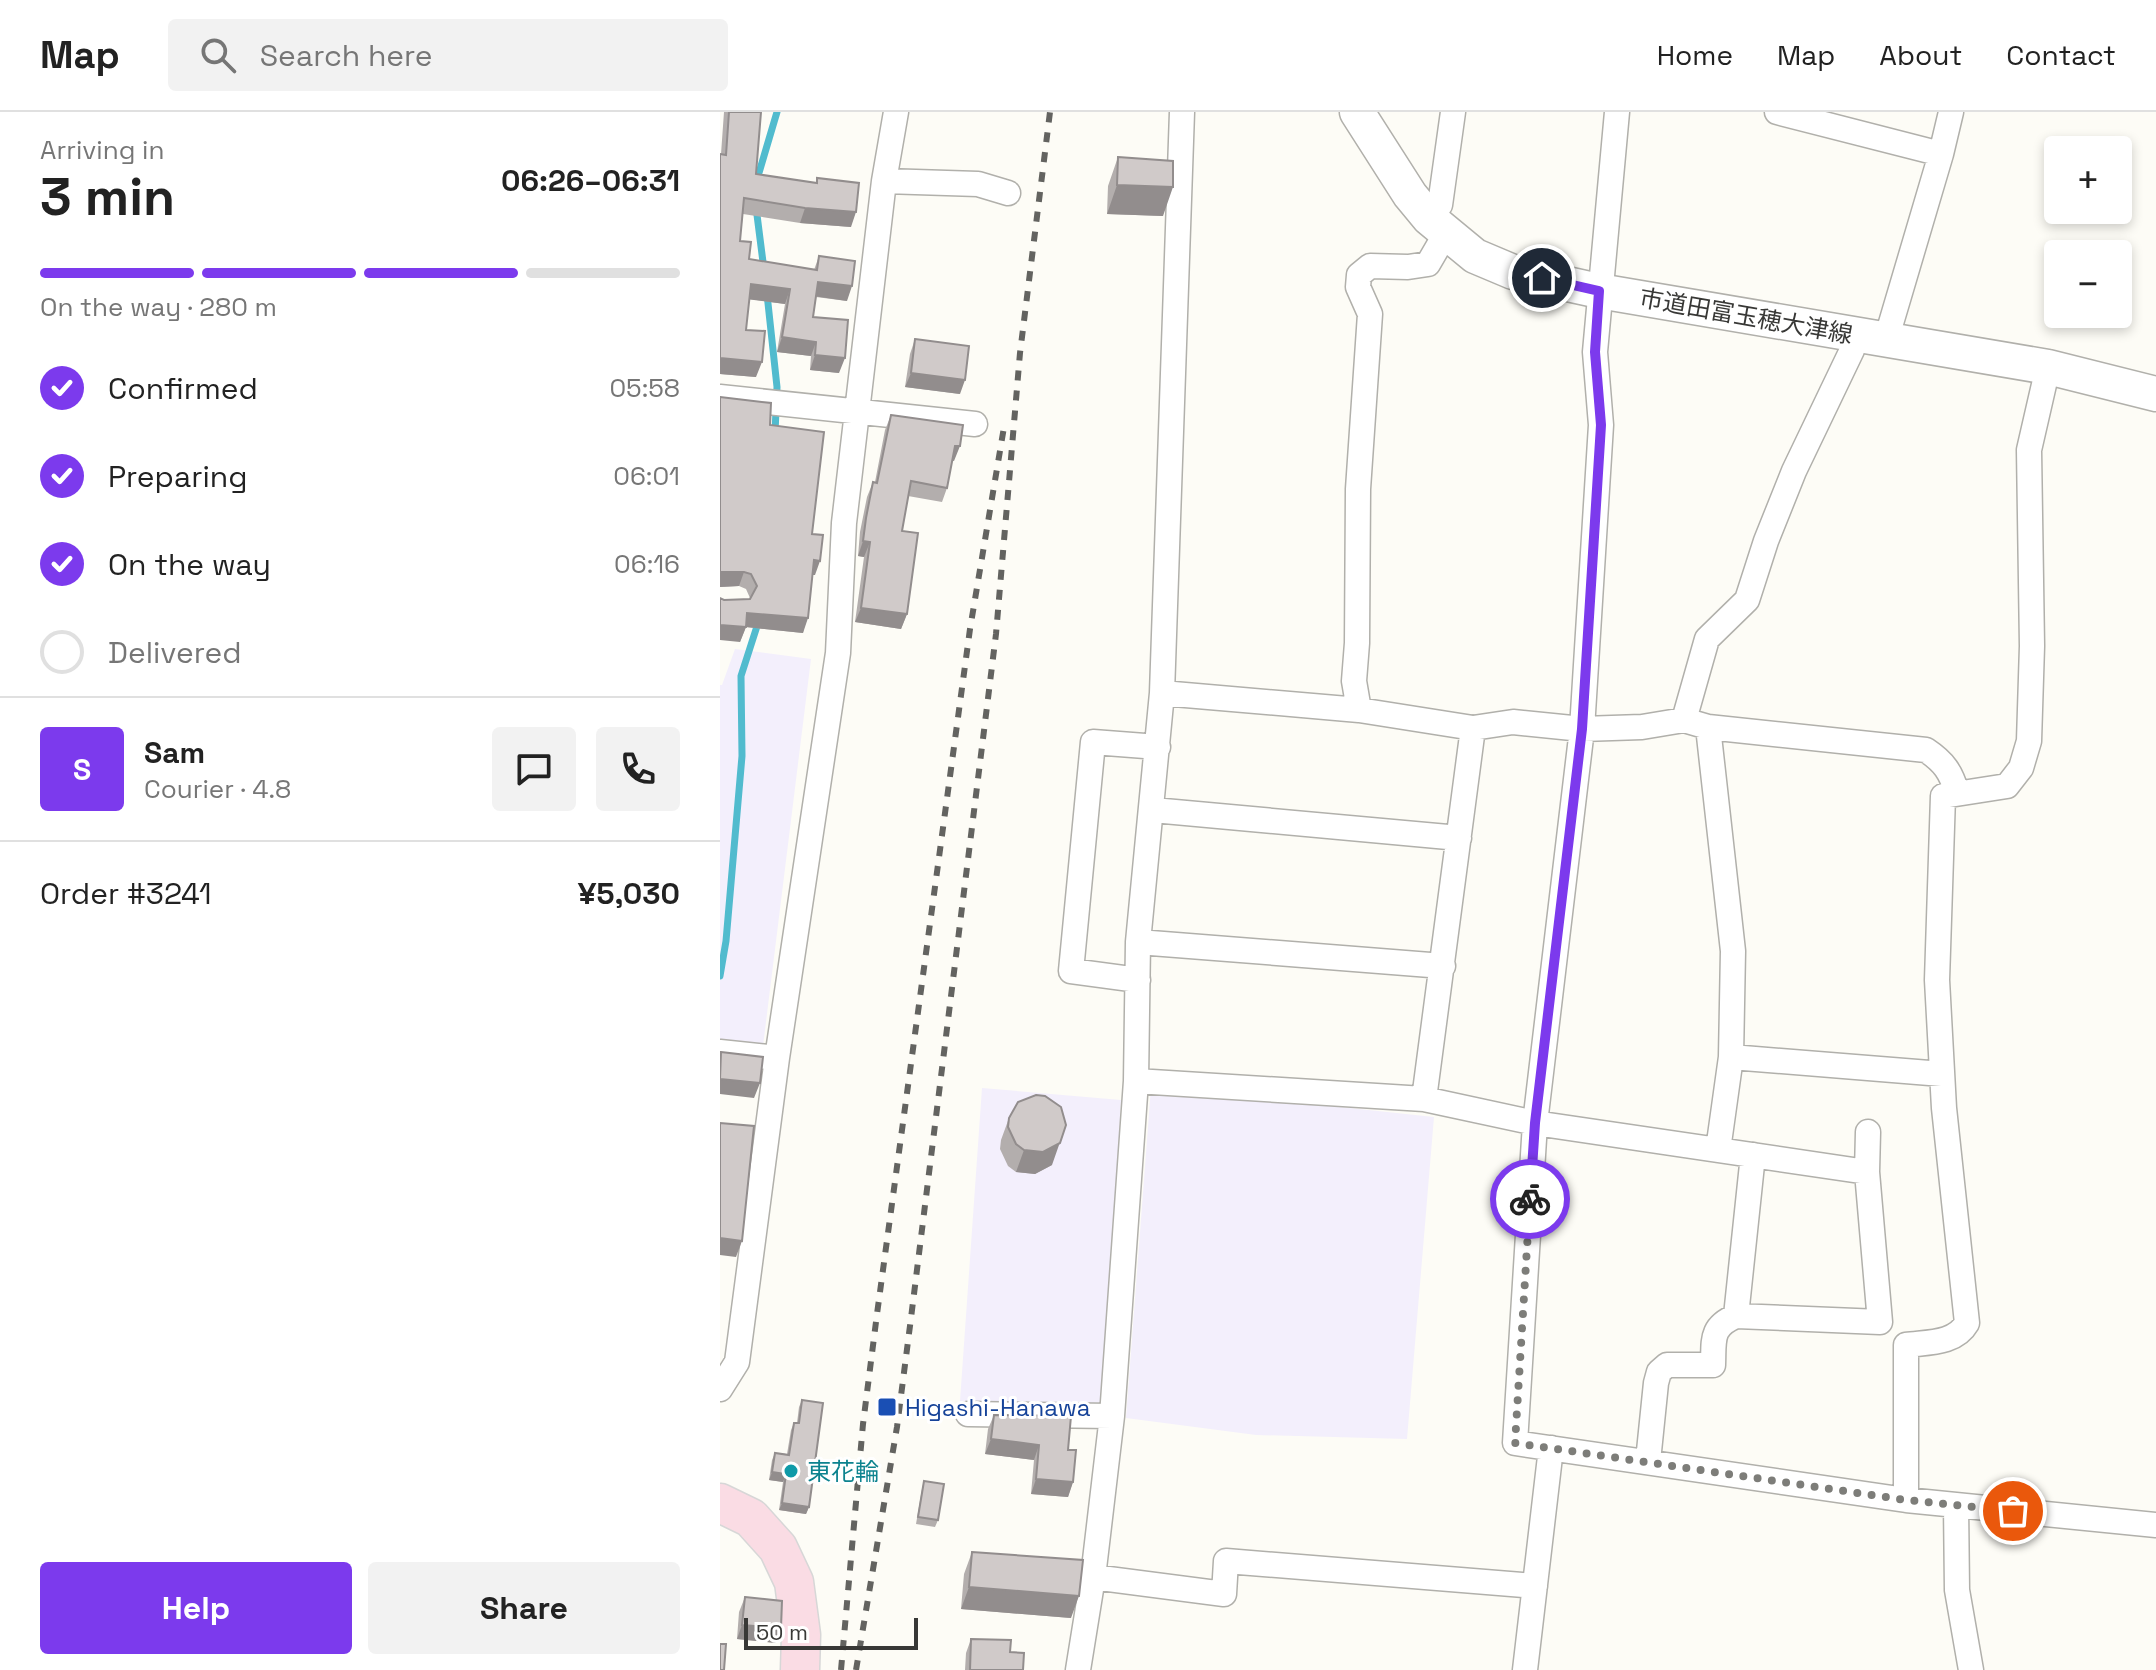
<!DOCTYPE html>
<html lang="en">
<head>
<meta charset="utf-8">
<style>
  :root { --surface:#fff; --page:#f2f2f2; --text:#222; --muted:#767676; --line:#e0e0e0; --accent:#7c3aed }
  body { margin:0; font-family:"Space Grotesk","Noto Sans JP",sans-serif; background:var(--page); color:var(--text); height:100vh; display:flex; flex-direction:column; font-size:30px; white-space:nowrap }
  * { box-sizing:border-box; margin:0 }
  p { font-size:26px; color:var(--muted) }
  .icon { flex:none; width:44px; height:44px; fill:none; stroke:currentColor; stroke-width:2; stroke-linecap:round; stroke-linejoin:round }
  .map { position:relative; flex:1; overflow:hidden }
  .panel { display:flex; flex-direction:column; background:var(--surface); width:720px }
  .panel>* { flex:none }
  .fabs { position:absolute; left:1324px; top:24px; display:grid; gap:16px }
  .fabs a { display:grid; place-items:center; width:88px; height:88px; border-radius:8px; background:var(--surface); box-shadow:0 4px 12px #0003; font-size:40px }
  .scale { position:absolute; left:24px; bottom:20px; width:174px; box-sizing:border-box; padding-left:8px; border:4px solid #383836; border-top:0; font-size:22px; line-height:28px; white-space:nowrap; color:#383836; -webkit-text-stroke:6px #fff; paint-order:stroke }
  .pin { position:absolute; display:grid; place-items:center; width:68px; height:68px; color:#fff; margin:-34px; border:4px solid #fff; border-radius:50%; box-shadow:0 2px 8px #0007 }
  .courier { position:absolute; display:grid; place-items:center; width:80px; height:80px; margin:-40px; border:6px solid #7c3aed; border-radius:50%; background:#fff; color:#222; box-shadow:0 2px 10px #0007 }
  .headline em { font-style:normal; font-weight:700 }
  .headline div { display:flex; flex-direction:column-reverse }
  .headline { display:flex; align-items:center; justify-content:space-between; height:136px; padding:0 40px }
  h1 { font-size:52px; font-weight:700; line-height:60px }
  .bar { display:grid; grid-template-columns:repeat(4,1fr); gap:12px 8px; align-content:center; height:96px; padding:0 40px }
  .bar i { height:10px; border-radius:6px; background:var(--line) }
  .bar .active { background:var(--accent) }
  .bar p { grid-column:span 4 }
  .line { display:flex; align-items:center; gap:20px; padding:0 40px; border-top:2px solid var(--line) }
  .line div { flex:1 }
  .round { display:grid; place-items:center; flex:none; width:84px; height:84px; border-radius:8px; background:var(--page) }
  ol { padding:0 40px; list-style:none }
  li { display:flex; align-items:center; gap:24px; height:88px }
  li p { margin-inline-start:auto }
  li .icon { padding:8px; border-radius:50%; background:var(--accent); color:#fff; stroke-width:4 }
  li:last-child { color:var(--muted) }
  li i { width:44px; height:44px; border:4px solid var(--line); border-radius:50% }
  .action { display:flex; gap:16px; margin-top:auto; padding:16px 40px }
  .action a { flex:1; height:92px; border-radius:8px; background:var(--accent); color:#fff; font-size:32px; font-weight:700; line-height:92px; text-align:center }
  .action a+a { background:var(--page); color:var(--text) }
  header { display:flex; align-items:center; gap:48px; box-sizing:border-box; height:112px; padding:0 40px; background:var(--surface); border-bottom:2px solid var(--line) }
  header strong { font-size:38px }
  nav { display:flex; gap:44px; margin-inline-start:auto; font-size:28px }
  .search { width:560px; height:72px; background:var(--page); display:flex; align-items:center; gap:20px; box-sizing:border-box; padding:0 28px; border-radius:8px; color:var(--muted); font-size:30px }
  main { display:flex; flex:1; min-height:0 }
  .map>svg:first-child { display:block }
</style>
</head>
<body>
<header>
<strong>Map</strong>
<div class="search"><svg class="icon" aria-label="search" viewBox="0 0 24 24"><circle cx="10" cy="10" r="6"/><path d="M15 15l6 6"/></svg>Search here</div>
<nav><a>Home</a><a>Map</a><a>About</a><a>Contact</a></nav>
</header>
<main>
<section class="panel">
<div class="headline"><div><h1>3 min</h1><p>Arriving in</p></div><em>06:26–06:31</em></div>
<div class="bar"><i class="active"></i><i class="active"></i><i class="active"></i><i></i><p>On the way · 280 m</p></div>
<ol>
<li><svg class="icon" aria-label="check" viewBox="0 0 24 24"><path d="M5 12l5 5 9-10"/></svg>Confirmed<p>05:58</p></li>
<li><svg class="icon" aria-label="check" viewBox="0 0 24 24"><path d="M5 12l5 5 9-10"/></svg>Preparing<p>06:01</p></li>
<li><svg class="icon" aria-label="check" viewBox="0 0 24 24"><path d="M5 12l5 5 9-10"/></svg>On the way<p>06:16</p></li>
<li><i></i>Delivered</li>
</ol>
<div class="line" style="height:144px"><b class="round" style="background:var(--accent);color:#fff">S</b><div><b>Sam</b><p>Courier · 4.8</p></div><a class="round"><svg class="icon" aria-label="chat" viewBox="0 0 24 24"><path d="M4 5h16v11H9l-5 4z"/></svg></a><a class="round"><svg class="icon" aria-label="phone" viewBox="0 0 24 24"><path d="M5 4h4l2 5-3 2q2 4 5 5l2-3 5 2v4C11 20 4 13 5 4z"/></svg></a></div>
<div class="line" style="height:104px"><div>Order #3241</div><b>¥5,030</b></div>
<div class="action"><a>Help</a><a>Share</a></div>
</section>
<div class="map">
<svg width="1436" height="1558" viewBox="0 0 1436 1558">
  <rect width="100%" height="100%" fill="#fdfcf6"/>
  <path fill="#f3effc" d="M15 537 91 547 43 934 0 930V573H2Z
    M431 975 714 1005 687 1327 536 1323 406 1306Z
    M262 976 401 988 385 1294 240 1289Z"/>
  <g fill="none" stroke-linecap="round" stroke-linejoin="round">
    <path stroke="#51bbce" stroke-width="7" d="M36 71 57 0
      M36 95 44 158
      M47 182 57 275 55 321
      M0 864 6 829 22 644 21 564 39 508"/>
    <g stroke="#b1b0ab" stroke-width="27">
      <path id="street" d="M897 0 875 240 881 313 862 617 815 1011 795 1331 1186 1388 1436 1413
        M1057 0 1221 42
        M164 69 258 72 288 81
        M709 106 720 93 733 0
        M1166 228 1221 42 1231 0
        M0 285 255 312
        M442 581 639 598 753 616 704 987
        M639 598 634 569 637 531 638 377 650 202 638 175 639 163 650 154 688 155 708 152 726 121
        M964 608 987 527 1027 488 1046 429 1074 359 1132 238 1135 222
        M988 615 1013 839 1011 945 1222 962
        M753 616 793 610 862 617 922 615 964 608 988 615 1206 638C1224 650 1231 660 1237 681
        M433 698 739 726
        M418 830 723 854
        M418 868 351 859 373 630 438 635
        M0 940 57 946
        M416 969 704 987 815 1011 1147 1060
        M998 1038 1011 945
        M1016 1204 1160 1210 1147 1060 1148 1020
        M0 1277 17 1250 57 946 118 541 124 411 164 69 176 0
        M248 1302 392 1304
        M928 1349 936 1271 939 1260 947 1253H993C994 1228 990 1215 1016 1204L1033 1043
        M1186 1388V1233C1208 1230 1235 1232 1247 1211L1224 996 1217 868 1223 684 1287 674 1301 656 1309 629 1312 534 1309 338 1328 255
        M1236 1393 1237 1478 1251 1558
        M373 1465 504 1482 506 1449 815 1474
        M358 1558 373 1465 392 1304 416 969 418 830 442 581 462 0
        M805 1558 831 1336"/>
    </g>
    <g stroke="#b1b0ab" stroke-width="37">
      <path id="secondary" d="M637 0 690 83 709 106 755 144 793 160 879 179 1328 255 1436 282"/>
    </g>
    <g stroke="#d7d7d7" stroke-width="41">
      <path id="primary" d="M0 1391 31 1406 58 1436 74 1470 81 1523 80 1558"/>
    </g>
    <use href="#street" stroke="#fff" stroke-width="24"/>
    <use href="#secondary" stroke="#fff" stroke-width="34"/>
    <use href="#primary" stroke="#fadce4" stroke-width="38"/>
    <path stroke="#636360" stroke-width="6" stroke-dasharray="10 10" stroke-linecap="butt" d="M121 1558 143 1312 157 1202 250 517 284 315
      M136 1558 177 1315 191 1206 276 522 300 241 330 0"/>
  </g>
  <path fill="#b3aead" d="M4 0H41L36 62 96 71 97 66 131 115 80 111 23 102 20 129 29 147 94 158 99 144 127 189 96 185 93 205 119 261 90 258 91 244 57 240 65 192 29 187 26 218 36 265 0 262 1 42Z
    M398 45 443 104 387 102 388 74Z
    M195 227 240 282 185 275 190 242Z
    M0 285 50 313 92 422 95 463H92L83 521 26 515 20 530 4 488 30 487V486L26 477 19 474 0 475Z
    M171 303 234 349H232L227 376 222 390 188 384 182 419 187 502 181 517 135 510 144 445 138 444 140 420 147 385 153 370H155L165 318Z
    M289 1006 332 1053 315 1062 296 1060 288 1054 280 1037 281 1028Z
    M82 1288 89 1395 86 1402 59 1398 63 1370 49 1368 52 1348 55 1341 67 1342 71 1318 74 1311H77L79 1295Z
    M274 1303 348 1338 353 1370 348 1385 311 1382 314 1348 265 1342 268 1317Z
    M204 1369 218 1408 215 1415 196 1412 202 1377Z
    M252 1440 351 1506 241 1497 244 1462Z
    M25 1485 56 1531 17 1527 19 1500Z
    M251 1527 290 1540 303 1558H245L246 1541Z"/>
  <path fill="#928d8d" d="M397 73 453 75 443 104 387 102Z
    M85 96 136 100 131 115 80 111Z
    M98 170 132 174 127 189 93 184Z
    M31 172 70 177 65 192 26 187Z
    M62 225 96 230 91 244 57 240Z
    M95 243 125 246 119 261 90 258Z
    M0 246 42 250 36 265 0 262Z
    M191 261 245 268 240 282 185 275Z
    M235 334H240L234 349 229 348Z
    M143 429 150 430 144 445 138 444Z
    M94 448 100 449 95 463H89Z
    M0 460H24L19 474 0 475Z
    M141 496 187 502 181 517 135 510Z
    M27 501 88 506 83 521 26 515 20 530 0 528V513Z
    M0 967 40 971 34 986 0 982Z
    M346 1013 332 1053 315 1062 296 1060 304 1038Z
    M0 1126 22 1129 16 1145 0 1143Z
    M271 1327 319 1333 314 1348 265 1342Z
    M52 1360 66 1362 63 1370 49 1368Z
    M316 1367 353 1370 348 1385 311 1382Z
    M62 1391 89 1395 86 1402 59 1398Z
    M249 1475 359 1484 351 1506 241 1497Z
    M22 1513 61 1516 56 1531 17 1527Z"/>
  <path fill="#d0cac9" stroke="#928d8d" stroke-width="2" d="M9 0H41L36 62 97 71V66L139 71 136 100 85 96 24 86 20 129 31 130 29 147 97 158 99 144 135 149 132 174 98 170 93 205 128 208 125 246 95 243 96 230 62 225 70 177 31 172 26 218 45 219 42 250 0 246V42L6 43Z
    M398 45 453 49V75L397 73Z
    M195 227 249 234 245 268 191 261Z
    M0 285 51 291 50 313 104 320 92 422 103 423 100 449 94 448 88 506 27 501 26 515 0 513V486L4 488 30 487 37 474 31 462 24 460H0Z
    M171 303 243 313 240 334H235L227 376 191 369 182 419 198 421 187 502 141 496 150 430 143 429 146 406 153 370 157 371Z
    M1 940 43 945 40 971 0 967Z
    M316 983 325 984 341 995 346 1013 340 1031 323 1040 304 1038 296 1032 288 1015 289 1006 298 990Z
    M0 1011 34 1014 22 1129 0 1126Z
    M82 1288 103 1291 89 1395 62 1391 66 1362 52 1360 55 1341 69 1343 74 1311H79Z
    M274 1303 351 1304 348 1338H356L353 1370 316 1367 319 1333 271 1327Z
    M204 1369 224 1372 218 1408 198 1405Z
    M252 1440 363 1448 359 1484 249 1475Z
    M25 1485 62 1489 61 1516 22 1513Z
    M251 1527 291 1528 290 1540 304 1541 303 1558H250Z
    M0 1532H6L4 1558H0Z"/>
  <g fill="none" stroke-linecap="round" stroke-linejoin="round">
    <path stroke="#7d7d79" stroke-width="8" stroke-dasharray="0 14.4" d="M810 1087 795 1331 1186 1388 1293 1399"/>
    <path stroke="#7c3aed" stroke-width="10" d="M810 1087 815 1011 862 617 881 313 875 240 879 179 822 166"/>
  </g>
  <rect fill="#1a4fb4" stroke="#fff" stroke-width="3" x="157" y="1285" width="20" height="20" rx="4"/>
  <circle fill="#0f9aa8" stroke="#fff" stroke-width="3" cx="71" cy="1359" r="8"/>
  <g text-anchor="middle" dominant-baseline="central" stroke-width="6" stroke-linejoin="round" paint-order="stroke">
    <g font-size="24" fill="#383836" stroke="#fff">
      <text transform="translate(1026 204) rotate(10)">市道田富玉穂大津線</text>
    </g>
    <g font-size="24" fill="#164399" stroke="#fff" text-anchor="start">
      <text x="185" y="1295">Higashi-Hanawa</text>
    </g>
    <g font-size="24" fill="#0d838f" stroke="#fff" text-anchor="start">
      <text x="87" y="1359">東花輪</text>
    </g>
  </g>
</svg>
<div class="fabs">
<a>+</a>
<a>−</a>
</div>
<div class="scale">50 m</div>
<div class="pin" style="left:1293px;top:1399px;background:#ea580c"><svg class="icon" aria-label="bag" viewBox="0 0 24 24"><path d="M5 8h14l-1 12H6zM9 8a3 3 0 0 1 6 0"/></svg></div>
<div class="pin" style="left:822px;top:166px;background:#1f2937"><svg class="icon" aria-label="home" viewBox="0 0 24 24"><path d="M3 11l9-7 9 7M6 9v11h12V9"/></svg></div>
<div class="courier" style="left:810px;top:1087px"><svg class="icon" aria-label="bike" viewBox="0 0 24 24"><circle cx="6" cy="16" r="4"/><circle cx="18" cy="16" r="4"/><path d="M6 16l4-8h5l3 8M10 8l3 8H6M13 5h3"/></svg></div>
</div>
</main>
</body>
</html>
